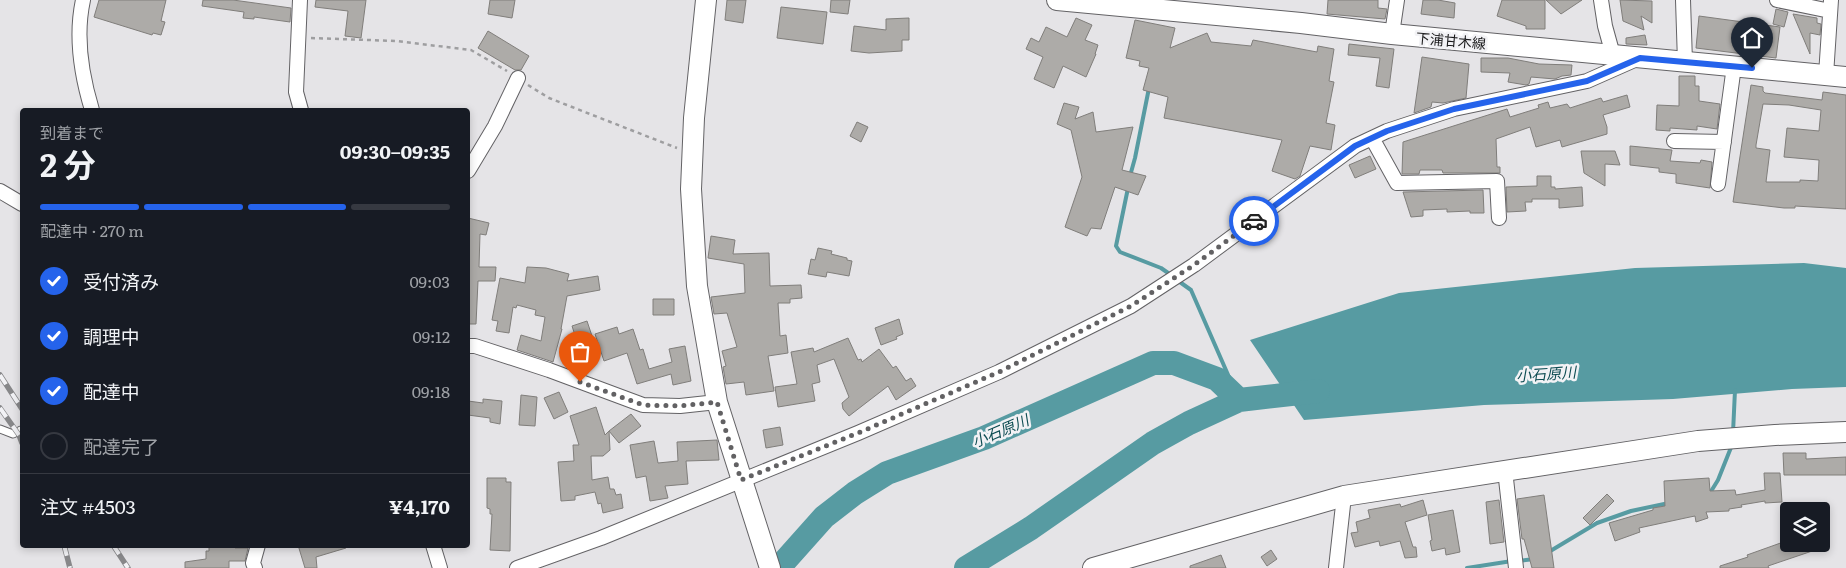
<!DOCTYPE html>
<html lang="ja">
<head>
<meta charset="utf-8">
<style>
  :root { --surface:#171b24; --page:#20242c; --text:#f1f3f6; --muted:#9ea1a6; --line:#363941; --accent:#2563eb }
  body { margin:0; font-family:Literata,"Noto Sans JP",serif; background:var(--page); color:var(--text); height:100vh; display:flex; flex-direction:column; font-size:19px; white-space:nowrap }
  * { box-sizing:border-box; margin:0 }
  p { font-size:16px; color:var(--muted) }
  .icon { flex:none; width:28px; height:28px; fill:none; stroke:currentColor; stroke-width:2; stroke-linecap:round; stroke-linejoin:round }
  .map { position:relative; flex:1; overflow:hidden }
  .side { position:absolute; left:20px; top:108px; width:450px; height:440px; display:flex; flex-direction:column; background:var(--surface); border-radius:5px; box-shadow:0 2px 8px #0003 }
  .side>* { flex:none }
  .tools { position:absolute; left:1780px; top:502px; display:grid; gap:10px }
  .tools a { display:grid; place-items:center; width:50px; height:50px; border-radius:5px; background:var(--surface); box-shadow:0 2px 8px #0003; font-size:25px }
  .pin { position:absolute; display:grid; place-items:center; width:42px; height:42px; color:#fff; margin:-51px -21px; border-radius:50% 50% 50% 0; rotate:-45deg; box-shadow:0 0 5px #0007 }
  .pin .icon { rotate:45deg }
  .courier { position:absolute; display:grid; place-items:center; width:50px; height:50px; margin:-25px; border:4px solid #2563eb; border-radius:50%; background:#fff; color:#222; box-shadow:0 1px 6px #0007 }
  .head em { font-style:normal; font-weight:700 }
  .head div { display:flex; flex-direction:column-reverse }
  .head { display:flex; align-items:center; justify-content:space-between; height:85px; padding:0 20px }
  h1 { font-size:32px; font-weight:700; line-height:38px }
  .bar { display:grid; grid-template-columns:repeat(4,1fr); gap:8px 5px; align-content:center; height:60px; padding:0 20px }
  .bar i { height:6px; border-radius:4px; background:var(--line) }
  .bar .current { background:var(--accent) }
  .bar p { grid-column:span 4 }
  .line { display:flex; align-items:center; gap:12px; padding:0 20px; border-top:1px solid var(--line) }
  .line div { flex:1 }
  ol { padding:0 20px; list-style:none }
  li { display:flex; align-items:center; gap:15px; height:55px }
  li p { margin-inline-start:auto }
  li .icon { padding:5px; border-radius:50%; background:var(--accent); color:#fff; stroke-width:4 }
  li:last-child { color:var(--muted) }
  li i { width:28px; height:28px; border:2px solid var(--line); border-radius:50% }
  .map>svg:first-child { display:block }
</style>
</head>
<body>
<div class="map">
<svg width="1846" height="568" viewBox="0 0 1846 568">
  <rect width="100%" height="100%" fill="#e5e4e7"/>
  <path fill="#579ba2" d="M1804 263 1846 268V387L1792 389 1673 399 1484 405 1304 420 1250 340 1399 293 1635 268Z"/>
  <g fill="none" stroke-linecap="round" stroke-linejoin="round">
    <path stroke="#579ba2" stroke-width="4" d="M1130 176 1135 158 1149 88
      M1128 188 1116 246 1120 252 1161 268 1171 275
      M1177 280 1191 290 1239 400
      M1733 433 1735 390
      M1710 493 1718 480 1732 445
      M1547 553 1597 523 1631 511 1669 503
      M1519 561 1534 559
      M1467 568 1512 561"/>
    <path stroke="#579ba2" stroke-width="24" d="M781 568 783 563 824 517 855 493 887 473 984 438 1153 363H1174L1217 379 1239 400
      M966 568 1031 528 1153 443 1189 423 1239 400 1318 391"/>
  </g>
  <path fill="#adaba8" stroke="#807e7b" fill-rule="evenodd" d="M99 0H166L161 21 165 22 161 35 153 33 152 35 94 17Z
    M203 0H233L291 8 290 22 254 17V19L243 18 244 12 202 6Z
    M316 0H366L361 38 345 36 348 11 315 7Z
    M490 0H515L512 18 488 14Z
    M727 0H746L743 23 725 20Z
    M831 0H850L848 14 830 12Z
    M1328 0H1378V8L1387 9 1385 19 1327 14Z
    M1423 0H1438L1455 3 1454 18 1421 14Z
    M1502 0H1545V29H1526V26L1497 16Z
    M1546 0H1582L1561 14Z
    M1620 0 1652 1V23L1641 16 1644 30 1623 21Z
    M781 7 827 12 823 44 777 38Z
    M1776 9 1788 12 1784 27 1773 24Z
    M1793 14 1817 18V23L1821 24 1820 35 1810 33V54Z
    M1699 16 1780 27 1776 58 1696 48Z
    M909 18V40H902V51L869 53 851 51 854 26 886 30V19Z
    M1076 18 1092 25 1085 40 1098 45 1095 54H1096L1086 77 1063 66 1054 88 1034 79 1043 57 1026 49 1031 38 1039 42 1046 27 1067 37Z
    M1135 20 1175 28 1170 48 1207 33 1211 42 1251 46 1253 40 1317 52 1318 46 1334 49 1329 81 1334 82 1326 123 1335 125 1331 150 1310 146 1300 176 1295 179 1272 171 1282 140 1164 118 1168 97 1143 90 1149 68 1139 66 1140 61 1126 58Z
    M488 31 529 56 521 70H515L478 48Z
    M1645 35 1647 45 1626 44V38Z
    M1349 44 1394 49 1389 88 1376 86 1380 58 1348 55Z
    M1422 57 1469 64 1466 98 1443 103 1432 102 1431 107 1414 113Z
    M1481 58H1508L1539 64 1572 65 1571 75 1562 76 1555 79 1531 77 1529 84 1526 85 1508 82 1510 73 1481 72Z
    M1679 76H1695V86H1699V101L1720 104 1717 129 1697 126V130L1670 128V131L1656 130 1657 105 1679 106Z
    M1751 85 1763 87V91L1765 93 1822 100 1823 92 1846 95V209L1795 206V208H1784L1733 202ZM1763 104 1789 105 1821 110 1819 131 1787 128 1784 157 1819 160 1818 181 1800 180V182H1766L1770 150 1756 148V145Z
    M1627 95 1630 107 1603 115 1607 127V134L1562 147 1560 140 1536 147 1530 127 1496 139 1497 167H1500V173H1443L1442 170H1420L1419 174H1402L1403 142 1507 109 1510 117 1539 108 1538 105 1548 102 1550 108 1567 104 1570 108 1601 98 1603 102Z
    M1064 103 1079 107 1075 119 1093 112 1096 132 1133 127 1122 170 1146 176 1138 195 1115 187 1101 229 1091 228 1087 236 1065 227 1082 177 1071 130 1057 124Z
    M857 122 868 127 861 142 850 136Z
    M1630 146 1672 150 1670 161 1700 163 1701 160 1712 162 1710 188 1676 183V174L1659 172V168H1657L1630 165Z
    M1581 151H1615L1620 165 1605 164V186L1584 173Z
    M1370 156 1376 169 1355 178 1349 165Z
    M1537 176H1551V187H1555V189L1582 187 1583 206 1559 208V199H1532V202H1525L1526 211 1507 212 1506 187 1537 186Z
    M1483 190 1484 213H1470V211L1447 212V209L1423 210V216L1411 217 1403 192Z
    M468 218 489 223 486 235 480 234 479 267H496L495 281H478L476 324H468Z
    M711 236 735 240 733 254 769 253 770 286 801 285 802 298 790 299V303H778L780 336 786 335 788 353 768 356 774 391 746 395 744 382 726 384 723 367 726 366 722 351 737 347 727 313 714 314 711 297 745 293 744 264 708 258Z
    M818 248 832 251 831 254 847 258V260L852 261 849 276 827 272 826 277 808 274 811 259 815 260Z
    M527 267 546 268 569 274 567 281 598 276 600 290 567 296 561 329H562L553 362 517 350 521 335 541 341 545 317 535 315 536 310 517 305 516 308 513 307 509 333 496 331 498 321 492 320 500 278 525 283Z
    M653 299H674V315H653Z
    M899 319 903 334 896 337 897 339 881 345 875 328Z
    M587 321 593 339 585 366 572 326Z
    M617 327 619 334 633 329 640 350 643 349 649 369 672 362 669 349 685 346 691 381 673 385 671 374 637 384 627 353 604 361 595 334Z
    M848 338 858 360 861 359 862 362 879 349 893 368 896 366 906 381 911 378 916 386 896 400 888 386 849 416 843 409 842 403 849 397 834 359 817 365 820 382 812 384 815 401 778 407 775 387 797 384 791 352 813 348 814 352Z
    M559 392 568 412 554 419 544 398Z
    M521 395 537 397 535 426 519 425Z
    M483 399 502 401 500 424 490 422V418L468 415V401L483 403Z
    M596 407 605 435 609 431 610 450 603 456H591L592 480 608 477 610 489H614L616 495 621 494 623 508 603 513 601 503 598 504 595 492 575 496V500L561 501 558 462 574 461 573 445H579L570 416Z
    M631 414 641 426 619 443 609 431Z
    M780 427 783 445 766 448 763 430Z
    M717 440 719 460 686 461 688 484 665 486 668 498 650 501 646 476 636 478 630 445 654 441 658 463 678 461 677 442Z
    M1783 453H1806V459L1846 457V475H1784Z
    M1764 473H1780L1782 502 1765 503V501L1741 505 1742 507 1729 509V511L1706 512 1708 518 1696 522 1695 516 1690 517 1639 528 1640 532 1615 541 1609 523 1653 510V508L1665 506 1664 481 1709 478 1710 491 1735 490 1736 495 1765 490Z
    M487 478H506V482H511L510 551 490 550 492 514H490V509L487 508Z
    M1607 494 1614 501 1590 525 1583 518Z
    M1544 495 1554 568H1532L1524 539H1522L1517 499Z
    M1423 500 1427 515 1405 522 1413 547H1416L1417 557 1405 558 1400 541 1380 546 1379 541 1355 547 1351 533 1358 532 1356 522 1370 518 1368 510 1400 504 1401 507Z
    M1499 500 1504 542 1490 544 1486 502Z
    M1453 510 1460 552 1446 555 1445 548 1432 551 1430 541 1432 540 1428 515Z
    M1789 540V544H1827V546L1768 566 1769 568H1720V566L1748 557 1747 555Z
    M209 545H235V548H248L245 561H229V568H185V562L206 559V551H209Z
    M298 545H346V548L316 557 317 568H305Z
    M1271 550 1277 559 1267 566 1261 557Z
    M1221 555 1226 568H1190V566Z"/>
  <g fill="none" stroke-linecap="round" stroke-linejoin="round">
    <g stroke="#636265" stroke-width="9">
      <path id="lane" d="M0 429 13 434 21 430"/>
    </g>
    <g stroke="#636265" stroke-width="16">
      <path id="street" d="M83 0C75 37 81 74 92 110
        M300 0 296 92 301 110
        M1601 0 1605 26 1613 55
        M1683 0 1685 62
        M1777 0 1830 11
        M1392 34 1397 0
        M1826 75 1831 0
        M1372 138 1397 183 1497 181 1499 218
        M1674 141 1724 142
        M468 171 495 126 518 78
        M1718 184 1734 66
        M0 191 22 204
        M468 346H475L549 370 643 405 680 406 717 402
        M1505 470 1516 568
        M433 545 440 568
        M255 568 253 563 258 545
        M517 568 601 538 858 433 999 372 1131 306 1194 265 1355 146 1387 131 1454 109 1587 81 1639 58
        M1336 568 1344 496"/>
    </g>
    <g stroke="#636265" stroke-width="22">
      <path id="secondary" d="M706 0 694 118 691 189 697 286 717 402 770 568
        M1057 0 1301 23 1392 34 1846 77
        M1093 568 1344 496 1698 441 1775 435 1846 432"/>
    </g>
    <path stroke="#9e9ea0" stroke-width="2.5" stroke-dasharray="4 4" stroke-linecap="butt" d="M311 38 396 41 471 50 507 71
      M528 85 549 98 677 148"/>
    <use href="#lane" stroke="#fff" stroke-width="7"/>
    <use href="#street" stroke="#fff" stroke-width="14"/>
    <use href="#secondary" stroke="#fff" stroke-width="20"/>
    <g stroke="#878789" stroke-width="5.5">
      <path id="rail" d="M0 375 22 409
        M0 408 19 435 22 443
        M64 545 70 568
        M113 545 128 568"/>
    </g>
    <use href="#rail" stroke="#f2f2f5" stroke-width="4" stroke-dasharray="11" stroke-linecap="butt"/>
  </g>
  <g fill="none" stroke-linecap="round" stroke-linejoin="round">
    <path stroke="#626163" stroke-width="5" stroke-dasharray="0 9" d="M580 382 643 405 680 406 717 402 741 480 858 433 999 372 1131 306 1194 265 1254 221"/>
    <path stroke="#2563eb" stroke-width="6" d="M1254 221 1355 146 1387 131 1454 109 1587 81 1640 58 1752 68"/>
  </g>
  <g text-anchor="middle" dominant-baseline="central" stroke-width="5" stroke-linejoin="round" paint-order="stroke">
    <g font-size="14" fill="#1b1b1c" stroke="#f2f2f5">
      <text transform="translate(1451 40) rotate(5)">下浦甘木線</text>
    </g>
    <g font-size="15" font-style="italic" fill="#0d4c52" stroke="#f2f2f5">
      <text transform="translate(1546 373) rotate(-4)">小石原川</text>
      <text transform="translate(1000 430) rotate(-23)">小石原川</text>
    </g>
  </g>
</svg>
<div class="tools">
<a><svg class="icon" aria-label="layers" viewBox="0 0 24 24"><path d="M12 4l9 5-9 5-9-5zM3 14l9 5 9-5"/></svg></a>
</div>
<div class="pin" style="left:580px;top:382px;background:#ea580c"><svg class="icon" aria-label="bag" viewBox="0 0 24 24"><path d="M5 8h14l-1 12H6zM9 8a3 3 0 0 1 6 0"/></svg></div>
<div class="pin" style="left:1752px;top:68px;background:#1f2937"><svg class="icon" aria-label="home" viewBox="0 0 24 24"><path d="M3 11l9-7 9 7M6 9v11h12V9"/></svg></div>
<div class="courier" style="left:1254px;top:221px"><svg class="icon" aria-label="car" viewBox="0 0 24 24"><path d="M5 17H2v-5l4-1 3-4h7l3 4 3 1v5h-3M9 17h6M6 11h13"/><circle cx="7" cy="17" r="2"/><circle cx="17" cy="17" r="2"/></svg></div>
<section class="side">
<div class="head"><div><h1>2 分</h1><p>到着まで</p></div><em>09:30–09:35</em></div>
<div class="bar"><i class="current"></i><i class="current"></i><i class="current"></i><i></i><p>配達中 · 270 m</p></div>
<ol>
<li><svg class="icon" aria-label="check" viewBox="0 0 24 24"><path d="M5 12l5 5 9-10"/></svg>受付済み<p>09:03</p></li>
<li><svg class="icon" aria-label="check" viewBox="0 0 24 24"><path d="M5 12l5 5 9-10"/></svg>調理中<p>09:12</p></li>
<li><svg class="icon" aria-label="check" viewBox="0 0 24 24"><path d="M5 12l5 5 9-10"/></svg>配達中<p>09:18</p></li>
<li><i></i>配達完了</li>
</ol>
<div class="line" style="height:65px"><div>注文 #4503</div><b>¥4,170</b></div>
</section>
</div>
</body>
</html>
